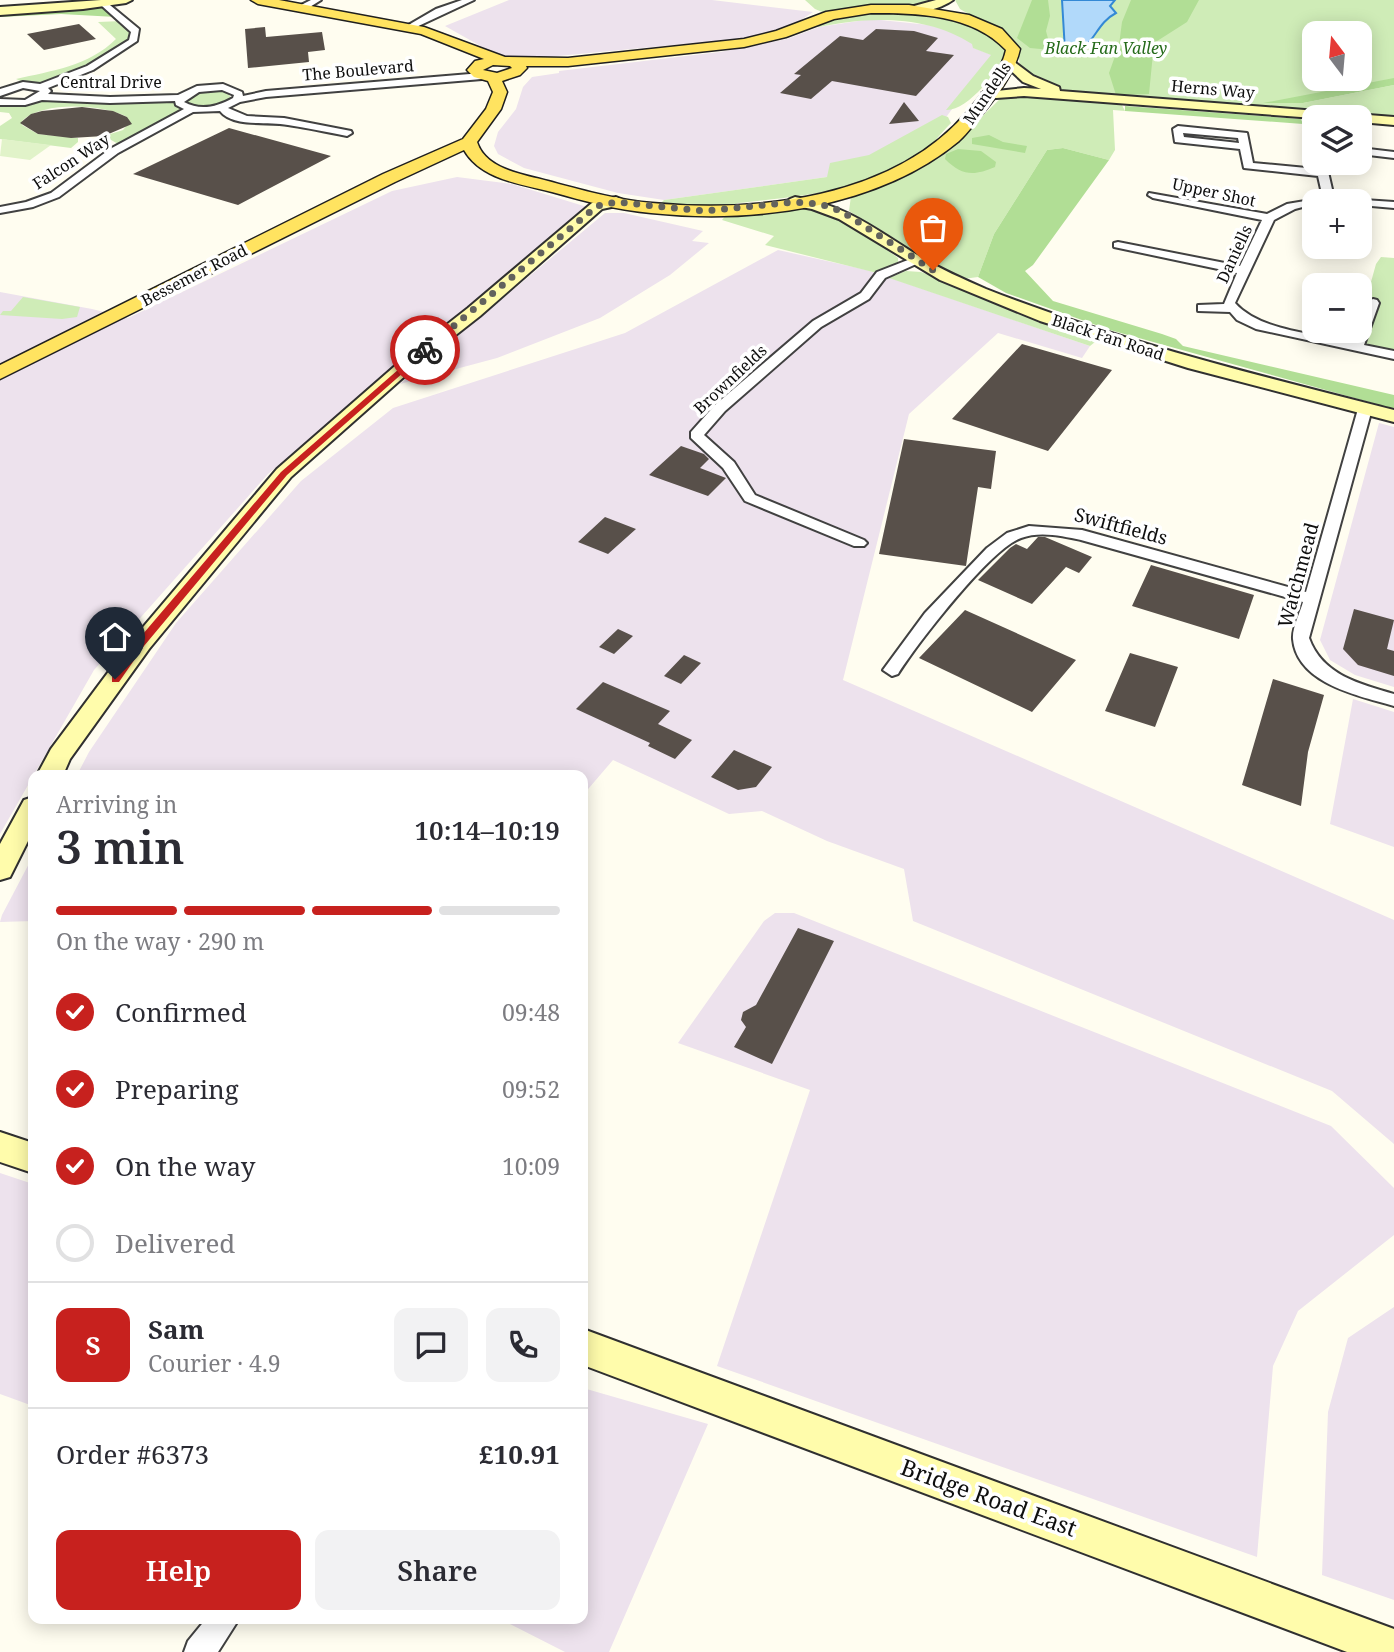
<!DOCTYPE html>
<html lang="en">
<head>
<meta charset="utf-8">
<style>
  :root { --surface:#fff; --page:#f2f2f3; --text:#2b2b33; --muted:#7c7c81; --line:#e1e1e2; --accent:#c7211e }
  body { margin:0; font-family:"Noto Serif",serif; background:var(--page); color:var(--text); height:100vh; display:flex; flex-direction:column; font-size:26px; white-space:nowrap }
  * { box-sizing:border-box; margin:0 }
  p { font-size:23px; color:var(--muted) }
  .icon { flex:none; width:38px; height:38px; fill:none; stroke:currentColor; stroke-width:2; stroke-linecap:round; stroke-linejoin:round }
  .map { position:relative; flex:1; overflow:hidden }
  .sheet { position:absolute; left:28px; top:770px; width:560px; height:854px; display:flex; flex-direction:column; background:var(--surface); border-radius:14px; box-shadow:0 4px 18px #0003 }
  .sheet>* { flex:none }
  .needle { width:46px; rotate:344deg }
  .buttons { position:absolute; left:1302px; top:21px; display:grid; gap:14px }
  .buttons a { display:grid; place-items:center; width:70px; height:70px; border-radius:14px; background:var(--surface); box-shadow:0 4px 18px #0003; font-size:35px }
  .pin { position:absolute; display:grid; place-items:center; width:60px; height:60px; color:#fff; margin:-72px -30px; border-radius:50% 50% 50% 0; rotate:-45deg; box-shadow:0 0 7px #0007 }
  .pin .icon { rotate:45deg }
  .courier { position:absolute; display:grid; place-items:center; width:70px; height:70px; margin:-35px; border:5px solid #c7211e; border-radius:50%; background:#fff; color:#222; box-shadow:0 2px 9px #0007 }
  .head em { font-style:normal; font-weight:600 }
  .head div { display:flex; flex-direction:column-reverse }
  .head { display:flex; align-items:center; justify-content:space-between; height:119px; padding:0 28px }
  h1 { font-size:46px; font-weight:600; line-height:52px }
  .bar { display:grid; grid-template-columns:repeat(4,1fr); gap:10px 7px; align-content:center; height:84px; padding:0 28px }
  .bar i { height:9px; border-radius:5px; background:var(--line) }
  .bar .selected { background:var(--accent) }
  .bar p { grid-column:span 4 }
  .line { display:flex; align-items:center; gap:18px; padding:0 28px; border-top:2px solid var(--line) }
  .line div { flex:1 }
  .round { display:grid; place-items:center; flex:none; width:74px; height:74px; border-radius:14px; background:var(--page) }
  ol { padding:0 28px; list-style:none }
  li { display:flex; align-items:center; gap:21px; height:77px }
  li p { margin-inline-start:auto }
  li .icon { padding:7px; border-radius:50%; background:var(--accent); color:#fff; stroke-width:4 }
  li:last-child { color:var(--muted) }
  li i { width:38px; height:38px; border:4px solid var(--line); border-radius:50% }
  .button { display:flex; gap:14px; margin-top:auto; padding:14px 28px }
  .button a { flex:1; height:80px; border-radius:14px; background:var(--accent); color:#fff; font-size:28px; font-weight:600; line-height:80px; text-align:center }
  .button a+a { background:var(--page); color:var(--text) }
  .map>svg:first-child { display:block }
</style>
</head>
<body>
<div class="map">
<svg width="1394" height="1652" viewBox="0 0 1394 1652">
  <rect width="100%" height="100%" fill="#fffdf0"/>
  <path fill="#ede2ed" d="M509 0H712L813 12 792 26 748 38 526 59 500 57 445 26Z
    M871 19 929 25 957 33 973 44 974 48 992 55 944 120 827 177 664 200 618 193 524 168 498 154 494 146 498 132 516 109 523 87 532 77 559 73V71L720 52 787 39 819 27Z
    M457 177 512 184 587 207 268 474 94 670 0 834V292L92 309 128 318 392 191Z
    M605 213H624L703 231 692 241 709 243 670 275 600 318 497 358 400 384Z
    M778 250 867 270 1090 346 1082 358 998 333 909 414 843 680 1394 920V1144L1332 1091 913 921 904 869 827 841 762 811 729 814 613 760 583 795V775H77L89 752 176 623 301 481 393 408 625 333Z
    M1379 423 1394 427V687L1355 675 1330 660 1320 640Z
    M1353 699 1394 712V847L1330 824Z
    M33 856V921L0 922 2 915Z
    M775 913H794L1331 1126 1394 1188V1235L1298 1311 1273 1366 1257 1557 717 1366 810 1090 678 1043 764 921Z
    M0 1173 33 1184V1406L0 1394Z
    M1394 1307V1600L1322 1575 1328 1412 1348 1338Z
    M583 1388 708 1424 609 1652H565L500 1619H583Z"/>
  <path fill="#cfecb7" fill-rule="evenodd" d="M805 0H943L930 5 827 14 815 9Z
    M955 0H1394V79L1269 103H1303L1394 85V119L1076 93 1052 88 1020 69 1018 47 1014 41 960 9ZM1314 33H1360V79H1314Z
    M899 10 951 17 1002 40 1007 52C999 70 968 111 946 110L991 55 973 48 972 44C928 15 869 16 819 27L812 24 837 15Z
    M122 21 132 32 129 40C103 57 47 95 16 79 51 71 89 66 116 39L98 22Z
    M217 90 228 93 231 98C219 107 199 111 187 102L193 94Z
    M1004 95 1120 101 1125 111 1113 110 1115 150 1109 160 1063 148 1047 150 994 234 978 277 963 279 927 261 849 211 851 196 933 158 952 146Z
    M46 100H174L182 109 177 115 120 145 104 136 123 130 129 123 127 117C102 104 43 101 22 121V125L38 134 78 138V142L71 148 0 139V126L12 118 9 113 0 112V104L20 106Z
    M942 115 948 117 951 123C940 134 930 148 917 158 872 191 792 197 738 203L732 206H664L661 203 664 200 827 177 830 163 869 155Z
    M810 205 842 217 898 258V262L877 273 765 245 774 236 722 220 727 214Z
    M1381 257 1394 258V350L1365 345 1377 303 1366 300 1376 264Z
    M906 271 921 272 1100 338 1090 346 889 278Z
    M23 297 80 307 77 317 62 319 0 315 3 311H11Z"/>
  <path fill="#b1de95" d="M1032 0H1048L1050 16 1046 31 1051 50 1030 48 1017 38Z
    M1131 0H1199L1187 22 1154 43 1149 94 1116 95 1109 73 1119 45 1122 22Z
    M105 5 116 17 61 14 0 17V10Z
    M1394 78V85L1303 103H1263Z
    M1125 106 1301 119 1303 124 1125 111Z
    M989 135 1003 142 1027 146 1025 153 972 144V138Z
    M1063 148 1109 160 1033 265 1025 271 1053 301 1162 334 1176 339 1183 346 1394 395V409L1110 330 1006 293 978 277 994 234 1047 150Z
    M958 149 981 151 996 162 995 167C974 176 962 176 945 159L946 154Z"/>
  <path fill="#e1f3c9" d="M2 139 51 145 30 160 0 156Z"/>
  <path fill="#b1d9fa" stroke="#3489d5" stroke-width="2" d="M1062 0H1115L1110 6 1116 13C1093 25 1096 49 1069 52L1065 51Z"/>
  <path fill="#58504a" d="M79 24 96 39 44 50 27 34Z
    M265 27 266 37 322 32 325 50 308 52 309 62 248 68 245 29Z
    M876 29 914 31 938 38 926 51 954 55 916 96 832 81 811 99 780 93 801 75 794 74 840 36 863 40Z
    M904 102 919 121 889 124Z
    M82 107 113 111 127 117 132 124 104 136 71 138 38 134 20 123 31 114 42 111Z
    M229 128 331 156 238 205 133 174Z
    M1022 344 1112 370 1048 451 952 419Z
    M904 439 996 451 991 489 978 487 966 566 879 554Z
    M681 446 704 454 709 459 700 468 726 478 708 496 649 475Z
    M605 517 636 529 608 554 578 542Z
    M1038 537H1045L1092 557 1079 573 1066 567 1032 604 978 580 1010 548 1016 544 1027 549Z
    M1151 565 1254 595 1239 639 1132 606Z
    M1354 609 1394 620 1387 649 1394 651V676L1358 665 1343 649Z
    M965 610 1076 660 1032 712 919 658Z
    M618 629 633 636 614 654 599 647Z
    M1130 653 1178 667 1155 727 1105 711Z
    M684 655 701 663 681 684 664 676Z
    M1273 679 1324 695 1308 752 1301 806 1242 785Z
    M603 682 670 711 658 724 692 740 675 759 648 746 650 743 576 709Z
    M734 750 772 767 756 787 738 790 711 777Z
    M798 928 834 941 772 1064 734 1047 746 1027 741 1020 743 1012 756 1005Z"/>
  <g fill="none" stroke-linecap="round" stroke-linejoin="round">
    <g stroke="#414141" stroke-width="4">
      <path id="street" d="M311 0H321L305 10H299V6Z
        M462 0H474L412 29 405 27 436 9Z
        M105 1 139 29 137 41 93 70 48 88 51 91 48 94 110 97 178 95 197 86 223 84 242 92 243 96 266 91 482 73 487 76 482 79 266 97 240 102 228 108 247 116 284 118 351 131 352 133 347 136C327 132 308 128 288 125 269 121 233 128 220 111L193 112 118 153 59 197 33 207 0 213V207L26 202 51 193 110 149 184 109 176 105 175 101 110 103 42 100 25 105H0V99L25 100 40 91 23 88 0 96V89L23 82 40 84 87 66 129 40 131 32 102 6ZM222 90 234 95 233 98C217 107 200 111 184 102L199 92Z
        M1311 111 1316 117H1314V139L1309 136 1306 114Z
        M1178 126 1247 133 1253 163 1317 169 1316 163H1326L1334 198 1394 202V208L1360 205V201H1314V204L1295 209 1274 220 1235 303C1260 331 1316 334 1352 342L1357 331H1360C1360 321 1363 303 1373 299L1377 300 1379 303 1364 345 1394 351V359L1256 329 1237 320 1230 312 1198 311V305L1224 304 1237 273 1114 247V243L1118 242 1240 266 1262 220 1153 198 1148 195 1149 193 1267 214 1287 204 1323 198 1318 176 1244 168 1240 149 1175 142 1173 129ZM1183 133 1238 138 1239 143 1184 137Z
        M1360 148 1394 152V158L1360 154Z
        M913 258 923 261 885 278 869 299 821 327 725 411 704 435 734 462 755 495 864 540 867 543 864 546H854L745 501 723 468 691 438V432L715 405 813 321 861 293 877 272Z
        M1365 405 1372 409 1309 638C1322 675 1360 684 1394 694V706C1360 696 1297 684 1293 639 1292 628 1300 613 1303 602L1081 540C1062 536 1040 531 1021 538 990 549 917 644 898 674L892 676 883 670 925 613 987 548 1007 533 1029 526 1082 530 1306 592 1358 409Z
        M206 1619H239L218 1652H184L188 1641Z"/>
    </g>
    <g stroke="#303030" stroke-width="4">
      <path id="secondary" d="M101 0H132L126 3 83 9 0 15V7Z
        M936 0H953C942 8 915 17 903 9Z
        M1009 58 1033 76 1059 87 1060 91 1394 117V125L1360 122V117L1314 118 1024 96 982 99V93L987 92 1024 88 1041 89 1023 82 1005 65 1003 62Z
        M616 197 621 199 624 202 621 205 602 209 480 316 415 367 291 477 149 649 70 759 63 775H37L51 749 133 639 277 469 403 359 468 308 592 203Z
        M795 197C847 205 876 230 919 256 940 269 963 279 986 289 1118 341 1256 375 1394 410V422L1188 368 1040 321 940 280 839 219 812 209 790 205 787 202 790 199Z
        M33 797V831L10 877 0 880V844L24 800Z
        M0 1132 33 1143V1173L0 1162Z
        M583 1329 1394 1629V1652H1347L583 1365Z"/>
    </g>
    <g stroke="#1f1f1f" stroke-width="3">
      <path id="primary" d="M251 0H279L424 27 505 57 568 58 744 39 776 31 826 12 871 5H909L969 15 1002 29 1020 49C1015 72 998 95 983 113 975 122 968 133 959 141 878 208 753 224 651 213 617 210 584 201 552 192 522 184 481 180 464 150L395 182 0 379V365L383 174 463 139 486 109 493 92 488 81 474 77 467 70 475 61 484 59 421 34 258 4ZM871 13C917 13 972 14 1006 50 1001 73 982 94 967 112 894 198 758 213 652 203 617 200 582 190 548 181 523 174 486 170 477 142L501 109 507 92 502 81 520 75 527 68 526 66H568L744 47 786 37 834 19ZM493 65 510 66 512 68 497 73 483 70Z"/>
    </g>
    <use href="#street" fill="#fff" fill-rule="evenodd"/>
    <use href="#secondary" fill="#fffcab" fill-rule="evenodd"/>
    <use href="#primary" fill="#ffe360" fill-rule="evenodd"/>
  </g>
  <path fill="#c7211e" d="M423 348 429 350 287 475 144 646 119 682H112V677L137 641 281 472Z"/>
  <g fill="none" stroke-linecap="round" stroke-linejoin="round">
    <path stroke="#62625d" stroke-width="7" stroke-dasharray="0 12.6" d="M425 350 597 206 616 202 704 211 794 202 820 204 841 211 933 270"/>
  </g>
  <g text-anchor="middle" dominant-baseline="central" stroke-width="7" stroke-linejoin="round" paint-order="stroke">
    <g font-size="16" font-style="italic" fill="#256b1a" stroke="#fff">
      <text x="1106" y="48">Black Fan Valley</text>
    </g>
    <g font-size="16" fill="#0e0e0e" stroke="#fff">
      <text transform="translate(358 70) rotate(-5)">The Boulevard</text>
      <text x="111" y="82">Central Drive</text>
      <text transform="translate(1213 89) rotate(5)">Herns Way</text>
      <text transform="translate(987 93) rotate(-56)">Mundells</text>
      <text transform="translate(71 161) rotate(-33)">Falcon Way</text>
      <text transform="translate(1214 192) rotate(12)">Upper Shot</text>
      <text transform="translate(1234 254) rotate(-65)">Daniells</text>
      <text transform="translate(194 275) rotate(-27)">Bessemer Road</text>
      <text transform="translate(1108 337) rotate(18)">Black Fan Road</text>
      <text transform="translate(730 379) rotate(-43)">Brownfields</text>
    </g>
    <g font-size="19" fill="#0e0e0e" stroke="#fff">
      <text transform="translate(1121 526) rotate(15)">Swiftfields</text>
      <text transform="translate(1298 575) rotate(-75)">Watchmead</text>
    </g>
    <g font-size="23" fill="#0e0e0e" stroke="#fff">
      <text transform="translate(989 1497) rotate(20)">Bridge Road East</text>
    </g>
  </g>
</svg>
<div class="buttons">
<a><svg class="needle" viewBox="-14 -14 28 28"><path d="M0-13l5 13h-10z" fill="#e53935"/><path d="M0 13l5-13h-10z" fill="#7c7c81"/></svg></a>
<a><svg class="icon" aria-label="layers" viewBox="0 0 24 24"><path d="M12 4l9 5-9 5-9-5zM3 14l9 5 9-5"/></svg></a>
<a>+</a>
<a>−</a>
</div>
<div class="pin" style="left:933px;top:270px;background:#ea580c"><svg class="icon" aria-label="bag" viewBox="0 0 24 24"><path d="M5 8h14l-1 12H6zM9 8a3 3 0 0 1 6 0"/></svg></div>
<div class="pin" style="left:115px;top:679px;background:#1f2937"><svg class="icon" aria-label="home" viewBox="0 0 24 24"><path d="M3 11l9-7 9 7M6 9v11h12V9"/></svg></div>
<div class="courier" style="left:425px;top:350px"><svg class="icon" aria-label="bike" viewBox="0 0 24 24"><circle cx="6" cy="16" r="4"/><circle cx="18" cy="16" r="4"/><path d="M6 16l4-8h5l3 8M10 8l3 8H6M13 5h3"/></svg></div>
<section class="sheet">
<div class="head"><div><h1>3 min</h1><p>Arriving in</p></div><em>10:14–10:19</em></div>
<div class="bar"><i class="selected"></i><i class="selected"></i><i class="selected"></i><i></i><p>On the way · 290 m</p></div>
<ol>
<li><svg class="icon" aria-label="check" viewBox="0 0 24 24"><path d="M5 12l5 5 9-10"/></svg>Confirmed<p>09:48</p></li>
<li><svg class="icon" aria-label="check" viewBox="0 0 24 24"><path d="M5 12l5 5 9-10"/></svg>Preparing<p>09:52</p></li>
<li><svg class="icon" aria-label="check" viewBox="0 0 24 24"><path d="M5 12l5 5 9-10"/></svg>On the way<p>10:09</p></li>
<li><i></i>Delivered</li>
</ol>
<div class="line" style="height:126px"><b class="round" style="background:var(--accent);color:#fff">S</b><div><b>Sam</b><p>Courier · 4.9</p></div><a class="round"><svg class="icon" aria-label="chat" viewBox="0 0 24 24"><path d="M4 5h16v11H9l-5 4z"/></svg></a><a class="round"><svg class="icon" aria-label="phone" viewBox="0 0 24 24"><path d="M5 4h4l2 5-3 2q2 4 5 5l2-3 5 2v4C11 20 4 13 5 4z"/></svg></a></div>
<div class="line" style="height:91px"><div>Order #6373</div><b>£10.91</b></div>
<div class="button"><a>Help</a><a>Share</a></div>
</section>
</div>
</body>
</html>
